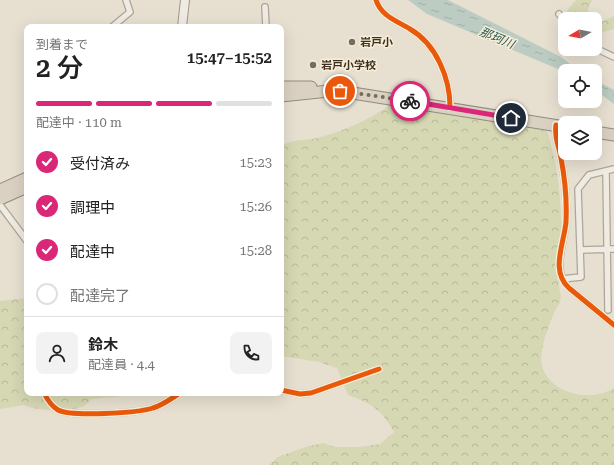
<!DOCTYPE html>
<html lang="ja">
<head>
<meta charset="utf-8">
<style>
  :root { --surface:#fff; --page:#f2f2f2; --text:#222; --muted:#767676; --line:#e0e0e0; --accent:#db2777 }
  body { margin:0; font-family:"Roboto Serif","Noto Sans JP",serif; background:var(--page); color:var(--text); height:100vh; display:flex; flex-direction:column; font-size:15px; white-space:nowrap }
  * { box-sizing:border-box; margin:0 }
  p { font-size:13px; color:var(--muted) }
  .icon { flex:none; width:22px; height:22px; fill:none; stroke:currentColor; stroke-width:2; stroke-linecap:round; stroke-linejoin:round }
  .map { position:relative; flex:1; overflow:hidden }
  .side { position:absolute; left:24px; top:24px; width:260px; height:372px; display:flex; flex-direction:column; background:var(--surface); border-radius:8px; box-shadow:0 4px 16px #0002 }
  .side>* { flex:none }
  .needle { width:26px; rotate:260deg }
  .controls { position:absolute; left:558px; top:12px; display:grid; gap:8px }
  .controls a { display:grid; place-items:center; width:44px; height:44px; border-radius:8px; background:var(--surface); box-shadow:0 4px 16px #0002; font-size:20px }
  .pin { position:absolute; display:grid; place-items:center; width:34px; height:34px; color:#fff; margin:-17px; border:2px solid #fff; border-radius:50%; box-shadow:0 1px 4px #0007 }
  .courier { position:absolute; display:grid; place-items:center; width:40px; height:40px; margin:-20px; border:3px solid #db2777; border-radius:50%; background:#fff; color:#222; box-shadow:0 1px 5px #0007 }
  .head em { font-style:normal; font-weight:600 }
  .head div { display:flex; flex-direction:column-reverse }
  .head { display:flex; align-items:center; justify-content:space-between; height:68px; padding:0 12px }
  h1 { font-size:26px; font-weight:600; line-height:30px }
  .bar { display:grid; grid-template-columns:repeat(4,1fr); gap:6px 4px; align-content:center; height:48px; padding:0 12px }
  .bar i { height:5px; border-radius:3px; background:var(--line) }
  .bar .on { background:var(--accent) }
  .bar p { grid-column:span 4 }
  .line { display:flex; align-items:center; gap:10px; padding:0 12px; border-top:1px solid var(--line) }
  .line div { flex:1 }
  .round { display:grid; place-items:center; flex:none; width:42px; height:42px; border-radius:8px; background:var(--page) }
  ol { padding:0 12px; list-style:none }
  li { display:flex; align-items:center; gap:12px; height:44px }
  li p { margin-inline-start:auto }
  li .icon { padding:4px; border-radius:50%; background:var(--accent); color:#fff; stroke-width:4 }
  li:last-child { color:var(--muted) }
  li i { width:22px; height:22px; border:2px solid var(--line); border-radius:50% }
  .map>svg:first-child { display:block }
</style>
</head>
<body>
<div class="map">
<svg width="614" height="465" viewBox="0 0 614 465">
  <defs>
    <pattern id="forest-crowns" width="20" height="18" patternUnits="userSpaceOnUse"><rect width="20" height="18" fill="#d6d7b3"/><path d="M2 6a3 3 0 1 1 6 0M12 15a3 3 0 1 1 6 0" fill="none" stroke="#b9b99a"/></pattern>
    <pattern id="water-ripples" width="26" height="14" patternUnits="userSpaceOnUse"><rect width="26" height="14" fill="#bcccc2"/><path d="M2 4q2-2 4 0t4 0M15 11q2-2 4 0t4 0" fill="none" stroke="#a2b0a6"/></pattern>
  </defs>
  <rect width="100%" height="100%" fill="#e7e0d1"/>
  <path fill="url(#forest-crowns)" d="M576 0H592L588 9 589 19H571L566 12Z
    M614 16V29L595 34V23L597 24Z
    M392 103 546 128C560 169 562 208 561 251 561 261 558 271 558 281 559 289 562 295 560 302 559 306 555 309 554 313 548 328 537 353 543 369 553 395 593 402 614 388V465H269L278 457 305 447 323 443 336 447H359L380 444 394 432C381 409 372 404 348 395L337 368 319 362 281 356V146C292 139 304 141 317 138 344 131 370 120 392 103Z
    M27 298V393H129L124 396 91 399C87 404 84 407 78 408 66 411 34 411 24 405L0 409V301Z"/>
  <path fill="url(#water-ripples)" d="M408 0H448L561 57 579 71 565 72 427 14Z
    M595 80 614 90V104L595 90Z"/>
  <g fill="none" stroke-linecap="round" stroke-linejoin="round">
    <g stroke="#ada599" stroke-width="8">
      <path id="street" d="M376 0C381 16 397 21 410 29 436 44 450 78 450 107
        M265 7 266 27
        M559 14 565 21
        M112 27 130 12 126 0
        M595 48 614 57
        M556 125C554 137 559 146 561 158 565 179 567 201 566 222 564 244 551 271 569 288L614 325
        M606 171 608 310
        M0 205 27 241
        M581 250 614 249
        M562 279 581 277 578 189 589 175 614 169
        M281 390 300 394 311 393 379 369
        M44 393C47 399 51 406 58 410 71 417 138 413 153 408 163 405 172 398 180 393"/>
    </g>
    <g stroke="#9c958a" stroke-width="10">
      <path id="secondary" d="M182 27 185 0"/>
    </g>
    <g stroke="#928b80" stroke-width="13">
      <path id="highway" d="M281 87H311
        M281 96 329 91H340L565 127
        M595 132 614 135
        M0 190 27 178
        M0 199 27 187"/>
    </g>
    <use href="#street" stroke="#efebe3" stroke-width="5.5"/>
    <use href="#secondary" stroke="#efebe3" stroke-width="8"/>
    <use href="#highway" stroke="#dad1c2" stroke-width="11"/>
    <g stroke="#f7eed8" stroke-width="8">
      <path id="cycleway" d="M376 0C381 16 397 21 410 29 436 44 450 78 450 107
        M556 125C554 137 559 146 561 158 565 179 567 201 566 222 564 244 550 271 569 288L614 325
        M281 390 300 394 311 393 379 369
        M44 393C47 399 51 406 58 410 71 417 138 413 153 408 163 405 172 398 180 393"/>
    </g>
    <use href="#cycleway" stroke="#e8590c" stroke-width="5"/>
  </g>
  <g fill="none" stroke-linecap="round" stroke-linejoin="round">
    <path stroke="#786c5e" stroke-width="4" stroke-dasharray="0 7.2" d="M340 91 410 101"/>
    <path stroke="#db2777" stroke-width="5" d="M410 101 511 118"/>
  </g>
  <g fill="#786c5e" stroke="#f7eed8" stroke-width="1.5">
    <circle cx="352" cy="42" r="4"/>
    <circle cx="313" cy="65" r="4"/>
  </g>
  <g text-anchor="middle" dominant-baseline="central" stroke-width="3" stroke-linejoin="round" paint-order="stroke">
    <g font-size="11" font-weight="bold" fill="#3d2e20" stroke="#f7eed8" text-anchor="start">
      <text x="360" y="42">岩戸小</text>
      <text x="321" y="65">岩戸小学校</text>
    </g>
    <g font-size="12" font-style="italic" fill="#2f5d5a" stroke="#f7eed8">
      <text transform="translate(497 38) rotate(23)">那珂川</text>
    </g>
  </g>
</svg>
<div class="controls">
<a><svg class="needle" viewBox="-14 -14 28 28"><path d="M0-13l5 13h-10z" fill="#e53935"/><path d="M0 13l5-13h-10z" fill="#767676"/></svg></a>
<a><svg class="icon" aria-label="locate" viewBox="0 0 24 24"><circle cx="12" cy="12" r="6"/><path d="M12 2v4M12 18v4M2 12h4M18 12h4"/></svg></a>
<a><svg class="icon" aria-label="layers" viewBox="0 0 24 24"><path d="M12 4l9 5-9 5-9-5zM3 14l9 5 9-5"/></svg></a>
</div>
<div class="pin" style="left:340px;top:91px;background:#ea580c"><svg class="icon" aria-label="bag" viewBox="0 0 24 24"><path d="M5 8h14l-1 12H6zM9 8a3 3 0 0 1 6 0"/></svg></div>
<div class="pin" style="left:511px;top:118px;background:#1f2937"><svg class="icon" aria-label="home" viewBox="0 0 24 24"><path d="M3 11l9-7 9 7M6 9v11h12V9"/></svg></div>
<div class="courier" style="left:410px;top:101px"><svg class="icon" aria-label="bike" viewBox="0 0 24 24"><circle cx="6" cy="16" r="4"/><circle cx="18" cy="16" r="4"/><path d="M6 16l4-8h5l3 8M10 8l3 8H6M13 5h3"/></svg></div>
<section class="side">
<div class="head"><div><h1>2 分</h1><p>到着まで</p></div><em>15:47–15:52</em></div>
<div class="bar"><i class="on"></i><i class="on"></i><i class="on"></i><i></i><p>配達中 · 110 m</p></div>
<ol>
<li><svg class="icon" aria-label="check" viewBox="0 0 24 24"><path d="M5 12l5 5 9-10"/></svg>受付済み<p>15:23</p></li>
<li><svg class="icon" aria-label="check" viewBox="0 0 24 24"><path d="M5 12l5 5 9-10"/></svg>調理中<p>15:26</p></li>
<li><svg class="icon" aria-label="check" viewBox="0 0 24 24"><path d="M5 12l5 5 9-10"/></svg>配達中<p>15:28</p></li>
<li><i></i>配達完了</li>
</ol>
<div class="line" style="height:72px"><a class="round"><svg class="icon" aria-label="person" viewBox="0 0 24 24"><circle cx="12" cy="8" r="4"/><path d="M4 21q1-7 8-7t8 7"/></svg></a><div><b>鈴木</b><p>配達員 · 4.4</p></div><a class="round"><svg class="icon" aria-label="phone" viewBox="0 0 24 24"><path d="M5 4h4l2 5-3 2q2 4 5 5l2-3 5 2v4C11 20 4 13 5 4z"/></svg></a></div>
</section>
</div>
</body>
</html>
